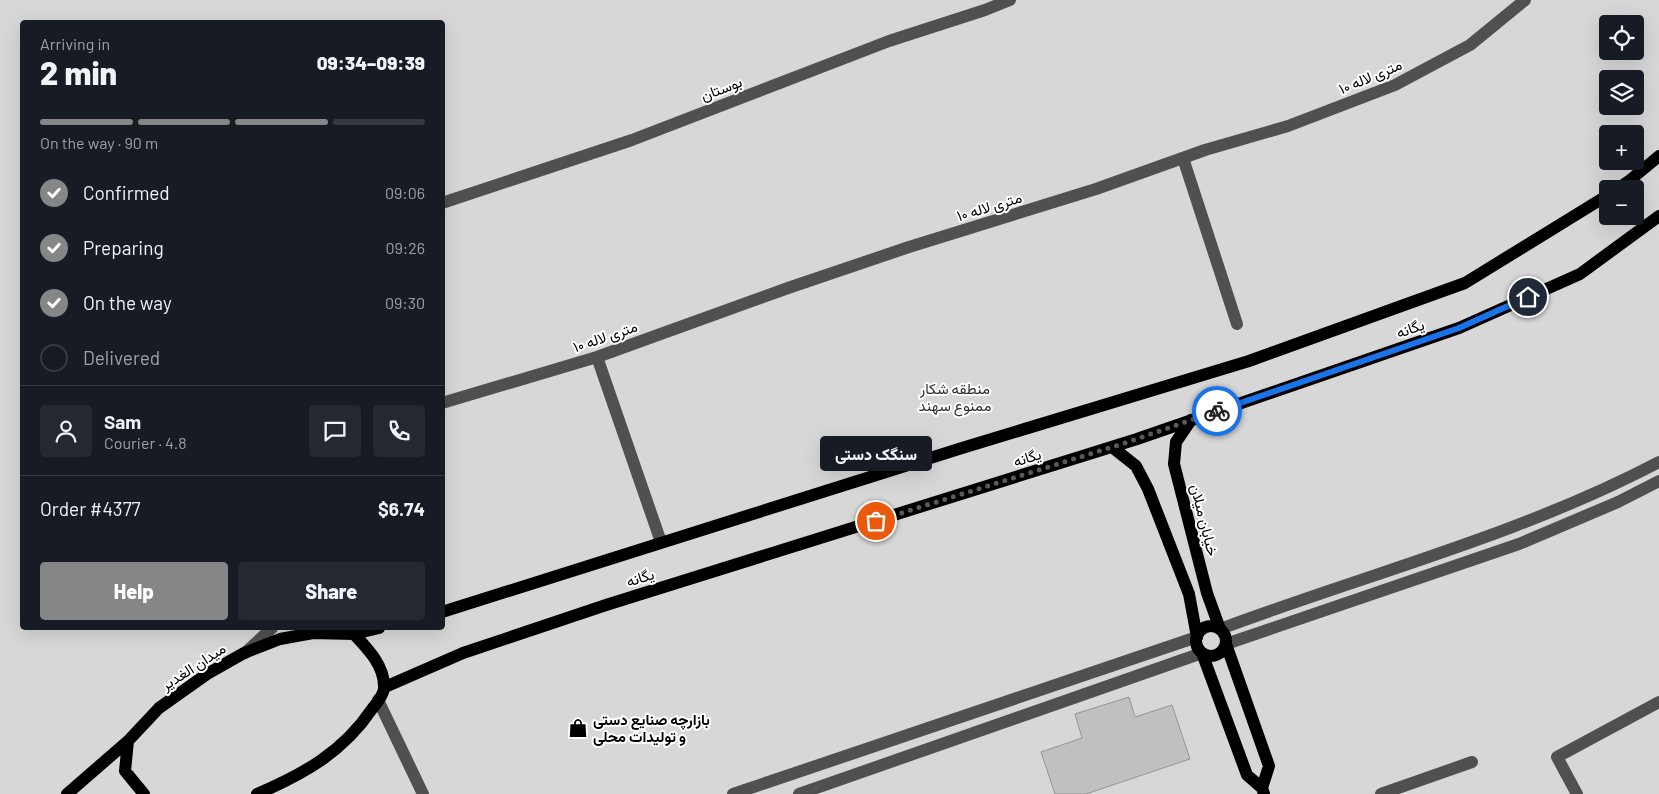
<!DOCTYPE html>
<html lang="en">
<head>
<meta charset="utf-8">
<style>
  :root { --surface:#171b24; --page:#242831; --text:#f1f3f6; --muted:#9ea1a6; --line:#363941; --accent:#858687 }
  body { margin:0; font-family:Barlow,Vazirmatn,sans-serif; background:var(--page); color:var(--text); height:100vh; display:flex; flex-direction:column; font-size:19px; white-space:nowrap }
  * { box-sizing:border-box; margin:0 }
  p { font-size:16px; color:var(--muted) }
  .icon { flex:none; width:28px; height:28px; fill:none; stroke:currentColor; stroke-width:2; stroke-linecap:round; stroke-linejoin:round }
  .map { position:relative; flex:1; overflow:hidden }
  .side { position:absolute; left:20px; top:20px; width:425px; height:610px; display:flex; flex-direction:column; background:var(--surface); border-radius:5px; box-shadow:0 5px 20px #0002 }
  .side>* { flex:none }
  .controls { position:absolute; left:1599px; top:15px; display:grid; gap:10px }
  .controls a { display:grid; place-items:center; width:45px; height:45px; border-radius:5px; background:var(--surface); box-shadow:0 5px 20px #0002; font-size:25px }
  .pin { position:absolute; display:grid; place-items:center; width:42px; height:42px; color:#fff; margin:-21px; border:2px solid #fff; border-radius:50%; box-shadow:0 1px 5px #0007 }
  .courier { position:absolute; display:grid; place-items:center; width:50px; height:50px; margin:-25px; border:4px solid #1a73e8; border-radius:50%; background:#fff; color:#222; box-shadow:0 1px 6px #0007 }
  .bubble { position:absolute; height:35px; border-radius:5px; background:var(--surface); box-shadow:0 5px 20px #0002; font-size:16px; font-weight:800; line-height:35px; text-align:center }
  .summary em { font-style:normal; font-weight:800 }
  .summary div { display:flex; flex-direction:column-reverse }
  .summary { display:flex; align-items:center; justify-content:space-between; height:85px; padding:0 20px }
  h1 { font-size:32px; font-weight:800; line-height:38px }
  .bar { display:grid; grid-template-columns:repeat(4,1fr); gap:8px 5px; align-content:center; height:60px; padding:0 20px }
  .bar i { height:6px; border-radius:4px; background:var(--line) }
  .bar .active { background:var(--accent) }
  .bar p { grid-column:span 4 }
  .line { display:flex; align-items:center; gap:12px; padding:0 20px; border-top:1px solid var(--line) }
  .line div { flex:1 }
  .round { display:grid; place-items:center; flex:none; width:52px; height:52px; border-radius:5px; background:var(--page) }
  ol { padding:0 20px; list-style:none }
  li { display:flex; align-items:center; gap:15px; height:55px }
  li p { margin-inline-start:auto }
  li .icon { padding:5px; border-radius:50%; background:var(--accent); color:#fff; stroke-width:4 }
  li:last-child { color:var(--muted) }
  li i { width:28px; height:28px; border:2px solid var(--line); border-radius:50% }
  .button { display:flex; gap:10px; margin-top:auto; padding:10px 20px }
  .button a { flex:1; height:58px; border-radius:5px; background:var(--accent); color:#fff; font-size:20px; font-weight:800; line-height:58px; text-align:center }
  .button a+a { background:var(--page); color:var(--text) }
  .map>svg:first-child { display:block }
</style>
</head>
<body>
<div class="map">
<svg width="1659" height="794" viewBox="0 0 1659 794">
  <rect width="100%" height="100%" fill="#fff"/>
  <path fill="#d7d7d7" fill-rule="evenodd" d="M0 0H1659V794H0ZM22 22H442V628H22ZM1608 24H1635V51H1608ZM1608 79H1635V106H1608ZM1608 134H1635V161H1608ZM1608 189H1635V216H1608Z"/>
  <path fill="#c0c0c0" stroke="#949494" d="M1129 697 1135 717 1172 705 1190 759 1086 794H1055L1041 752 1082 738 1075 714Z"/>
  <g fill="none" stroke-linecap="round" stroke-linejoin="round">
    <path stroke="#505050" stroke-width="12" d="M1183 158 1237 324
      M442 203 632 140 889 41 985 10 1010 0
      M597 357 661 542
      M442 403 597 357 788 288 909 247 1096 189 1205 150 1288 126 1395 85 1470 45 1525 0
      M1220 629C1367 574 1520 535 1659 462
      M1226 644 1519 544 1618 502 1659 481
      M245 653 272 628
      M378 700 423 794
      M733 794 1197 637
      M799 794 1202 653
      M1381 794 1472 762
      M1577 794 1557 757 1659 702"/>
    <path stroke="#000" stroke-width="12" d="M1617 189 1629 181 1659 156
      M1191 420 1176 442 1174 464 1207 593 1220 629
      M1112 447 1136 466 1148 489 1189 594 1197 637
      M442 612 962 448 1249 361 1465 283 1608 195
      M1196 641a15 15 0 1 1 30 0a15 15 0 1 1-30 0Z
      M1226 644 1269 766 1262 788
      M1202 653 1247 775 1262 788 1264 794
      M385 687 463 653 606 605 1137 439 1459 328 1580 274 1659 216
      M67 794 128 741
      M144 794 125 771 128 741 159 708 207 674 244 653 280 639 313 633 354 634 379 628
      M257 794C304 774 343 752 372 709 377 703 385 693 384 686 384 665 367 648 354 634"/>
  </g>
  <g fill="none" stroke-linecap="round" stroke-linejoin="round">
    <path stroke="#595959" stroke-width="5" stroke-dasharray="0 9" d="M876 521 1125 443 1217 411"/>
    <path stroke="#1a73e8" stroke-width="6" d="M1217 411 1459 328 1528 297"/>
  </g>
  <defs>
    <g id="shop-bare" transform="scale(1.5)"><path d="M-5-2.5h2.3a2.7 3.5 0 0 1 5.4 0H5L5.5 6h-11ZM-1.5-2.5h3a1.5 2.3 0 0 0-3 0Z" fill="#000" stroke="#fff" stroke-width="2.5" paint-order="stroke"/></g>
  </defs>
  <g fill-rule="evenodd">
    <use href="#shop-bare" x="578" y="728"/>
  </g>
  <g text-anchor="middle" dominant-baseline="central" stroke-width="4" stroke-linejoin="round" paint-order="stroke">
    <g font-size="15" fill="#000" stroke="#fff">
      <text transform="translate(1370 76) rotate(-23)">۱۰ متری لاله</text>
      <text transform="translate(721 88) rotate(-21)">بوستان</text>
      <text transform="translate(989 206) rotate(-17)">۱۰ متری لاله</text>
      <text transform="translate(1410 328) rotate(-19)">یگانه</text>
      <text transform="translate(605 336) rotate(-19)">۱۰ متری لاله</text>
      <text transform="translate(1027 457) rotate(-17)">یگانه</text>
      <text transform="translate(1205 520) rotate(76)">خیابان میلان</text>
      <text transform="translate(640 577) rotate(-17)">یگانه</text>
      <text transform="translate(193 666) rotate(-33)">میدان الغدیر</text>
    </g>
    <g font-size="15" fill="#2e2e2e" stroke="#fff">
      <text x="955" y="388">منطقه شکار<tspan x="955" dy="17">ممنوع سهند</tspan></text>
    </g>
    <g font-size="15" font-weight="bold" fill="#000" stroke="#fff" text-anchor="start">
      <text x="593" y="719">بازارچه صنایع دستی<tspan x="593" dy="17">و تولیدات محلی</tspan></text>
    </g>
  </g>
</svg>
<div class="controls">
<a><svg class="icon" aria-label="locate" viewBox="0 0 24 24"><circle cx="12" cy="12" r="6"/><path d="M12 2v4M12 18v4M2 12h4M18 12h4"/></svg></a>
<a><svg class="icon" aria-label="layers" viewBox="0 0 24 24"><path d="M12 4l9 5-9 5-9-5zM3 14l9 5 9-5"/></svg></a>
<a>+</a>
<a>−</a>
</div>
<div class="pin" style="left:876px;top:521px;background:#ea580c"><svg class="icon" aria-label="bag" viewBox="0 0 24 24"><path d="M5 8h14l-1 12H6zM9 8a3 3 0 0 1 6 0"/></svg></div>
<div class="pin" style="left:1528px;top:297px;background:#1f2937"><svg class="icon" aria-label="home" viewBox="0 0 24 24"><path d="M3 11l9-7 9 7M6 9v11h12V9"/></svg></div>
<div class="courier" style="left:1217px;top:411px"><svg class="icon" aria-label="bike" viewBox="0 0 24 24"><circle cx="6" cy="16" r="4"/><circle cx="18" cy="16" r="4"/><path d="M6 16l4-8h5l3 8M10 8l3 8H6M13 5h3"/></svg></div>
<div class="bubble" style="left:820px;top:436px;width:112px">سنگک دستی</div>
<section class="side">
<div class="summary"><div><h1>2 min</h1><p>Arriving in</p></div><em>09:34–09:39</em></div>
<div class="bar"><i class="active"></i><i class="active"></i><i class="active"></i><i></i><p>On the way · 90 m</p></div>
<ol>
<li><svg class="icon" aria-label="check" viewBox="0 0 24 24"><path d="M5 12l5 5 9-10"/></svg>Confirmed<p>09:06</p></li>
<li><svg class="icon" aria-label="check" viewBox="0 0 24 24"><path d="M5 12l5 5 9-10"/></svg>Preparing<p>09:26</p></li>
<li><svg class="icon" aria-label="check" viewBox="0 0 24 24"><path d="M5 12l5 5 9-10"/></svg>On the way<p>09:30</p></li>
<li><i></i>Delivered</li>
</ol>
<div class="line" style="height:90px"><a class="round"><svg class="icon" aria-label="person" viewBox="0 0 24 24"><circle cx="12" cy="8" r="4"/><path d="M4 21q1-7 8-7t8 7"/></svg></a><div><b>Sam</b><p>Courier · 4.8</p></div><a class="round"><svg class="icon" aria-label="chat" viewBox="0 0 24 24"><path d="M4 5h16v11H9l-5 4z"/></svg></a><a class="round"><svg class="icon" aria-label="phone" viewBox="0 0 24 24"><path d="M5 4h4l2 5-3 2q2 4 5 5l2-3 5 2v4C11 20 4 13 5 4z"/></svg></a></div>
<div class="line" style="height:65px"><div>Order #4377</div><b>$6.74</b></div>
<div class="button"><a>Help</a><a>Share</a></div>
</section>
</div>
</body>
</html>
